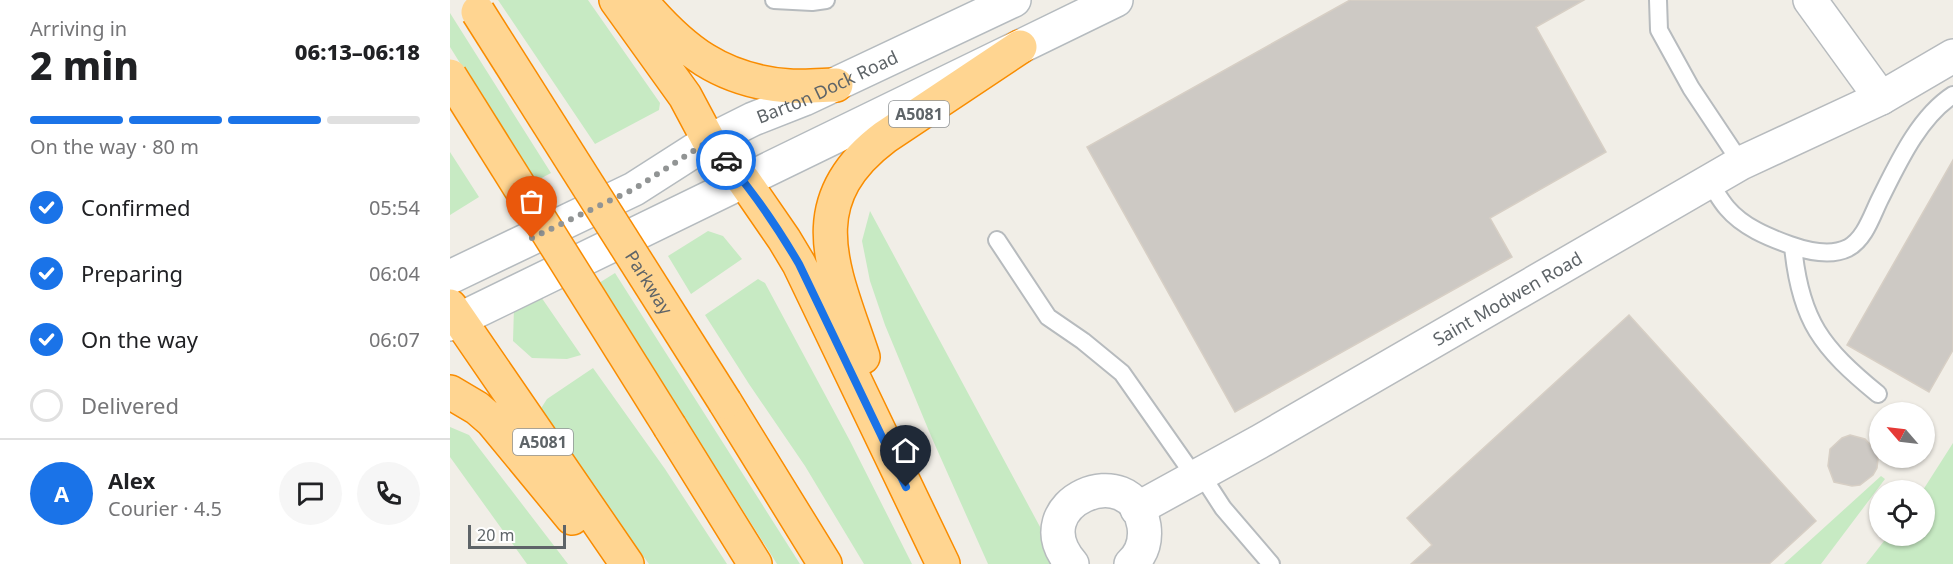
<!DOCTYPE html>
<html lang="en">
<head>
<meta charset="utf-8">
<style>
  :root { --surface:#fff; --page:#f6f6f6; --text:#202124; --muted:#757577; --line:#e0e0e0; --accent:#1a73e8 }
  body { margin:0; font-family:"Noto Sans",sans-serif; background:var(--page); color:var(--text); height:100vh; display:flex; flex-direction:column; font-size:22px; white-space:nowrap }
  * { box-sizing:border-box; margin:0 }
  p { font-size:20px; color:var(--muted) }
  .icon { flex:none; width:33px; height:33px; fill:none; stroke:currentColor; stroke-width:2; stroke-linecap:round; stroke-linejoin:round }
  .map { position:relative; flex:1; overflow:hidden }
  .details { display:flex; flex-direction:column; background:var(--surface); width:450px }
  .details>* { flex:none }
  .needle { width:39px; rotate:298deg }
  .tools { position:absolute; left:1419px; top:402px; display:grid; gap:12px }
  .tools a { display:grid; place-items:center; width:66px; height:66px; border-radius:50%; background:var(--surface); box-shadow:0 2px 4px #0004; font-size:30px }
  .scale { position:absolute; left:18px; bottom:15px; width:98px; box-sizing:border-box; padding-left:6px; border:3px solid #5e6468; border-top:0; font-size:16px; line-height:21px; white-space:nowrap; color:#5e6468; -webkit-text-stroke:4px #fff; paint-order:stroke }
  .pin { position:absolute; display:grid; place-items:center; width:51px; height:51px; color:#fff; margin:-62px -26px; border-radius:50% 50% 50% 0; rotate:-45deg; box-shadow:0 0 6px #0007 }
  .pin .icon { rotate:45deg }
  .courier { position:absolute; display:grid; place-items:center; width:60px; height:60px; margin:-30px; border:4px solid #1a73e8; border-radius:50%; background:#fff; color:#222; box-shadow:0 2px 8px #0007 }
  .headline em { font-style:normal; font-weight:800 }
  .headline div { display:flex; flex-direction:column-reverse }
  .headline { display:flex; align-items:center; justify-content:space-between; height:102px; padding:0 30px }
  h1 { font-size:39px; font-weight:800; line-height:45px }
  .bar { display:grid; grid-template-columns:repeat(4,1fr); gap:9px 6px; align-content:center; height:72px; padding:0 30px }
  .bar i { height:8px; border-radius:4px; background:var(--line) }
  .bar .active { background:var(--accent) }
  .bar p { grid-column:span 4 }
  .line { display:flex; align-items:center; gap:15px; padding:0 30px; border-top:2px solid var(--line) }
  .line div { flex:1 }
  .round { display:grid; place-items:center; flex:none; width:63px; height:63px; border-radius:32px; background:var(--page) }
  ol { padding:0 30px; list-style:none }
  li { display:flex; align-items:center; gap:18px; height:66px }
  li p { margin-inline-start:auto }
  li .icon { padding:6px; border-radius:50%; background:var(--accent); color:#fff; stroke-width:4 }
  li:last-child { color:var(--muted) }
  li i { width:33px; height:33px; border:3px solid var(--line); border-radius:50% }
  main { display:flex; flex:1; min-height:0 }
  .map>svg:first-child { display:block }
</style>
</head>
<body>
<main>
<section class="details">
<div class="headline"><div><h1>2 min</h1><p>Arriving in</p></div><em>06:13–06:18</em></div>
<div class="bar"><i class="active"></i><i class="active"></i><i class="active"></i><i></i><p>On the way · 80 m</p></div>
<ol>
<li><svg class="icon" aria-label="check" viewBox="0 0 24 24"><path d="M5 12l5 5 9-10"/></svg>Confirmed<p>05:54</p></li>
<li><svg class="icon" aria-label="check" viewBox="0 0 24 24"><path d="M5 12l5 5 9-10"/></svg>Preparing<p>06:04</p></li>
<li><svg class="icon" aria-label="check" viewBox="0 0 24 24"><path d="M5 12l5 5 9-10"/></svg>On the way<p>06:07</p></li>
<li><i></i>Delivered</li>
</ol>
<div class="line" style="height:108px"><b class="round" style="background:var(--accent);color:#fff">A</b><div><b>Alex</b><p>Courier · 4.5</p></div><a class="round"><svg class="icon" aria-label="chat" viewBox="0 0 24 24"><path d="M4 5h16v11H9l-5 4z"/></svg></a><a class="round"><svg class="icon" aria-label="phone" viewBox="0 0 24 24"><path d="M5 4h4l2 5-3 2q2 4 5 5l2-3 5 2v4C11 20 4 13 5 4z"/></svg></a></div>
</section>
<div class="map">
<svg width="1503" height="564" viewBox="0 0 1503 564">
  <rect width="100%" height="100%" fill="#f1eee7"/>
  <path fill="#c7eac3" d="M48 0H138L210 103 209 110 145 144Z
    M0 13 101 173 84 182 0 47Z
    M0 152 29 197 0 215Z
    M420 211 610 564H538L481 436 435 325 420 281 412 241Z
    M258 231 273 236 292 259 241 294 218 256Z
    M165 273 350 564H327L149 283Z
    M308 279 315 283 400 441 462 564H414L355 466 299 384 255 315Z
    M89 294 131 355 117 359 82 358 63 341 64 307Z
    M143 368 215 469 277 564H199L88 413 97 399Z
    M0 427 19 435 118 564H77L0 457Z
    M1503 443V564H1416L1438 536H1474V490H1473Z
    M1431 476 1435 479 1371 564H1334Z"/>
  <path fill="#cdc9c4" stroke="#d7cfc5" stroke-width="1.5" d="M900 0H1134L1086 27 1156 152 1040 218 1062 257 785 412 637 147Z
    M1503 160V350L1479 392 1397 345Z
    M1179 315 1366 521 1319 564H961L982 545 957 518Z
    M1400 435 1415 439 1426 451 1428 459 1427 468 1423 475 1410 485 1402 486 1384 482 1378 466 1380 449 1392 438Z"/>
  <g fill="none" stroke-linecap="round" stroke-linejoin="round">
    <g stroke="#b7bbbe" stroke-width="20">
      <path id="lane" d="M324 0 362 2 376 0
        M1208 0 1209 30 1241 88 1291 163
        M1259 182C1265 190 1270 200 1277 208 1293 227 1318 237 1340 245 1357 251 1380 257 1398 248 1415 239 1422 215 1430 199 1448 163 1469 117 1503 95
        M547 240 598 317 633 341 672 373 745 477
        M1343 246C1350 321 1372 348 1428 394
        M751 474 773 508 821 564"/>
    </g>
    <g stroke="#b7bbbe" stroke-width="36">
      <g id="street">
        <path d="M1360 0 1431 98"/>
        <path id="s1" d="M687 509 809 442 1291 163 1431 98 1503 56"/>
        <path d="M622 564C569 503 683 455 694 526 696 541 692 554 681 564"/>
      </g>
    </g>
    <g stroke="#b5bbbf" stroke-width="36">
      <g id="secondary">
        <path id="s2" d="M0 277 184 189 259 141 303 119 354 99 564 0"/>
        <path d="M0 324 666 0"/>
      </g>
    </g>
    <g stroke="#f98c00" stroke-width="36">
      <path id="highway" d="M166 0 235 96 259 141 294 181 334 239 349 264 493 564
        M190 0C232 50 271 81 339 86 354 87 370 85 386 85
        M0 306 177 564
        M413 357C385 272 347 203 435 137L570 47
        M0 392 27 408 42 421 122 518
        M275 402 375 564
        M220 427 305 564"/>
    </g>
    <use href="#lane" stroke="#fff" stroke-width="16"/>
    <use href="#street" stroke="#fff" stroke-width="33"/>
    <use href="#secondary" stroke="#fff" stroke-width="33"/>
    <use href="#highway" stroke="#ffd591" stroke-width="33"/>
    <g stroke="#f98c00" stroke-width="36" stroke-linecap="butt">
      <g id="highway-bridge">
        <path id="s3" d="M28 12 275 402"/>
        <path d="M0 76 220 427"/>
      </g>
    </g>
    <use href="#highway-bridge" stroke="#ffd591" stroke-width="33"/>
  </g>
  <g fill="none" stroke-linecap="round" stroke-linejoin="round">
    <path stroke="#919494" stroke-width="6" stroke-dasharray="0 10.8" d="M82 238 184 189 259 141 276 160"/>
    <path stroke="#1a73e8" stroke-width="8" d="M276 160C304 193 328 228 349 264L456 487"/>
  </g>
  <g text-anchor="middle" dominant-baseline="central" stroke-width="6" stroke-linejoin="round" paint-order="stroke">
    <g fill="#fff" stroke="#8e9295" stroke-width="1.5">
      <rect x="439" y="101" width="60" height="26" rx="4.5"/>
      <rect x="63" y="429" width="60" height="26" rx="4.5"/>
    </g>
    <g font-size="16" font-weight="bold" fill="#5e6468">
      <text x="469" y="114">A5081</text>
      <text x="93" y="442">A5081</text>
    </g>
    <g font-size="18" fill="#5e6468" stroke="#fff">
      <text stroke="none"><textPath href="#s2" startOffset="423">Barton Dock Road</textPath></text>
      <text stroke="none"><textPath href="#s3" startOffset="320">Parkway</textPath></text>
      <text stroke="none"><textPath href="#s1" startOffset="426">Saint Modwen Road</textPath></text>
    </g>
  </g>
</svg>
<div class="tools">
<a><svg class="needle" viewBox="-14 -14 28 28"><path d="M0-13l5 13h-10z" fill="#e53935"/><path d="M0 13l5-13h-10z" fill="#757577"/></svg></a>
<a><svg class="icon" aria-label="locate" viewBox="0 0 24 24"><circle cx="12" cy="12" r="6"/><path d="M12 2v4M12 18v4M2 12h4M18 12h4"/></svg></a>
</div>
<div class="scale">20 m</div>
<div class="pin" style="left:82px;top:238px;background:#ea580c"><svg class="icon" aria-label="bag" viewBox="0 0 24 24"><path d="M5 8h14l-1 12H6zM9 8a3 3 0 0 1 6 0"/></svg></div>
<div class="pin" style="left:456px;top:487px;background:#1f2937"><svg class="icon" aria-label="home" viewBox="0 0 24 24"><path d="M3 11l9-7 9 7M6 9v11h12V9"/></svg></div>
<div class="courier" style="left:276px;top:160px"><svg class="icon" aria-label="car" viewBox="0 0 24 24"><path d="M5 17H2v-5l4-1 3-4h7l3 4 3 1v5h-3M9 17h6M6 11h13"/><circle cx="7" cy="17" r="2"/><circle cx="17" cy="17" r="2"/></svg></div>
</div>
</main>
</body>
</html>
